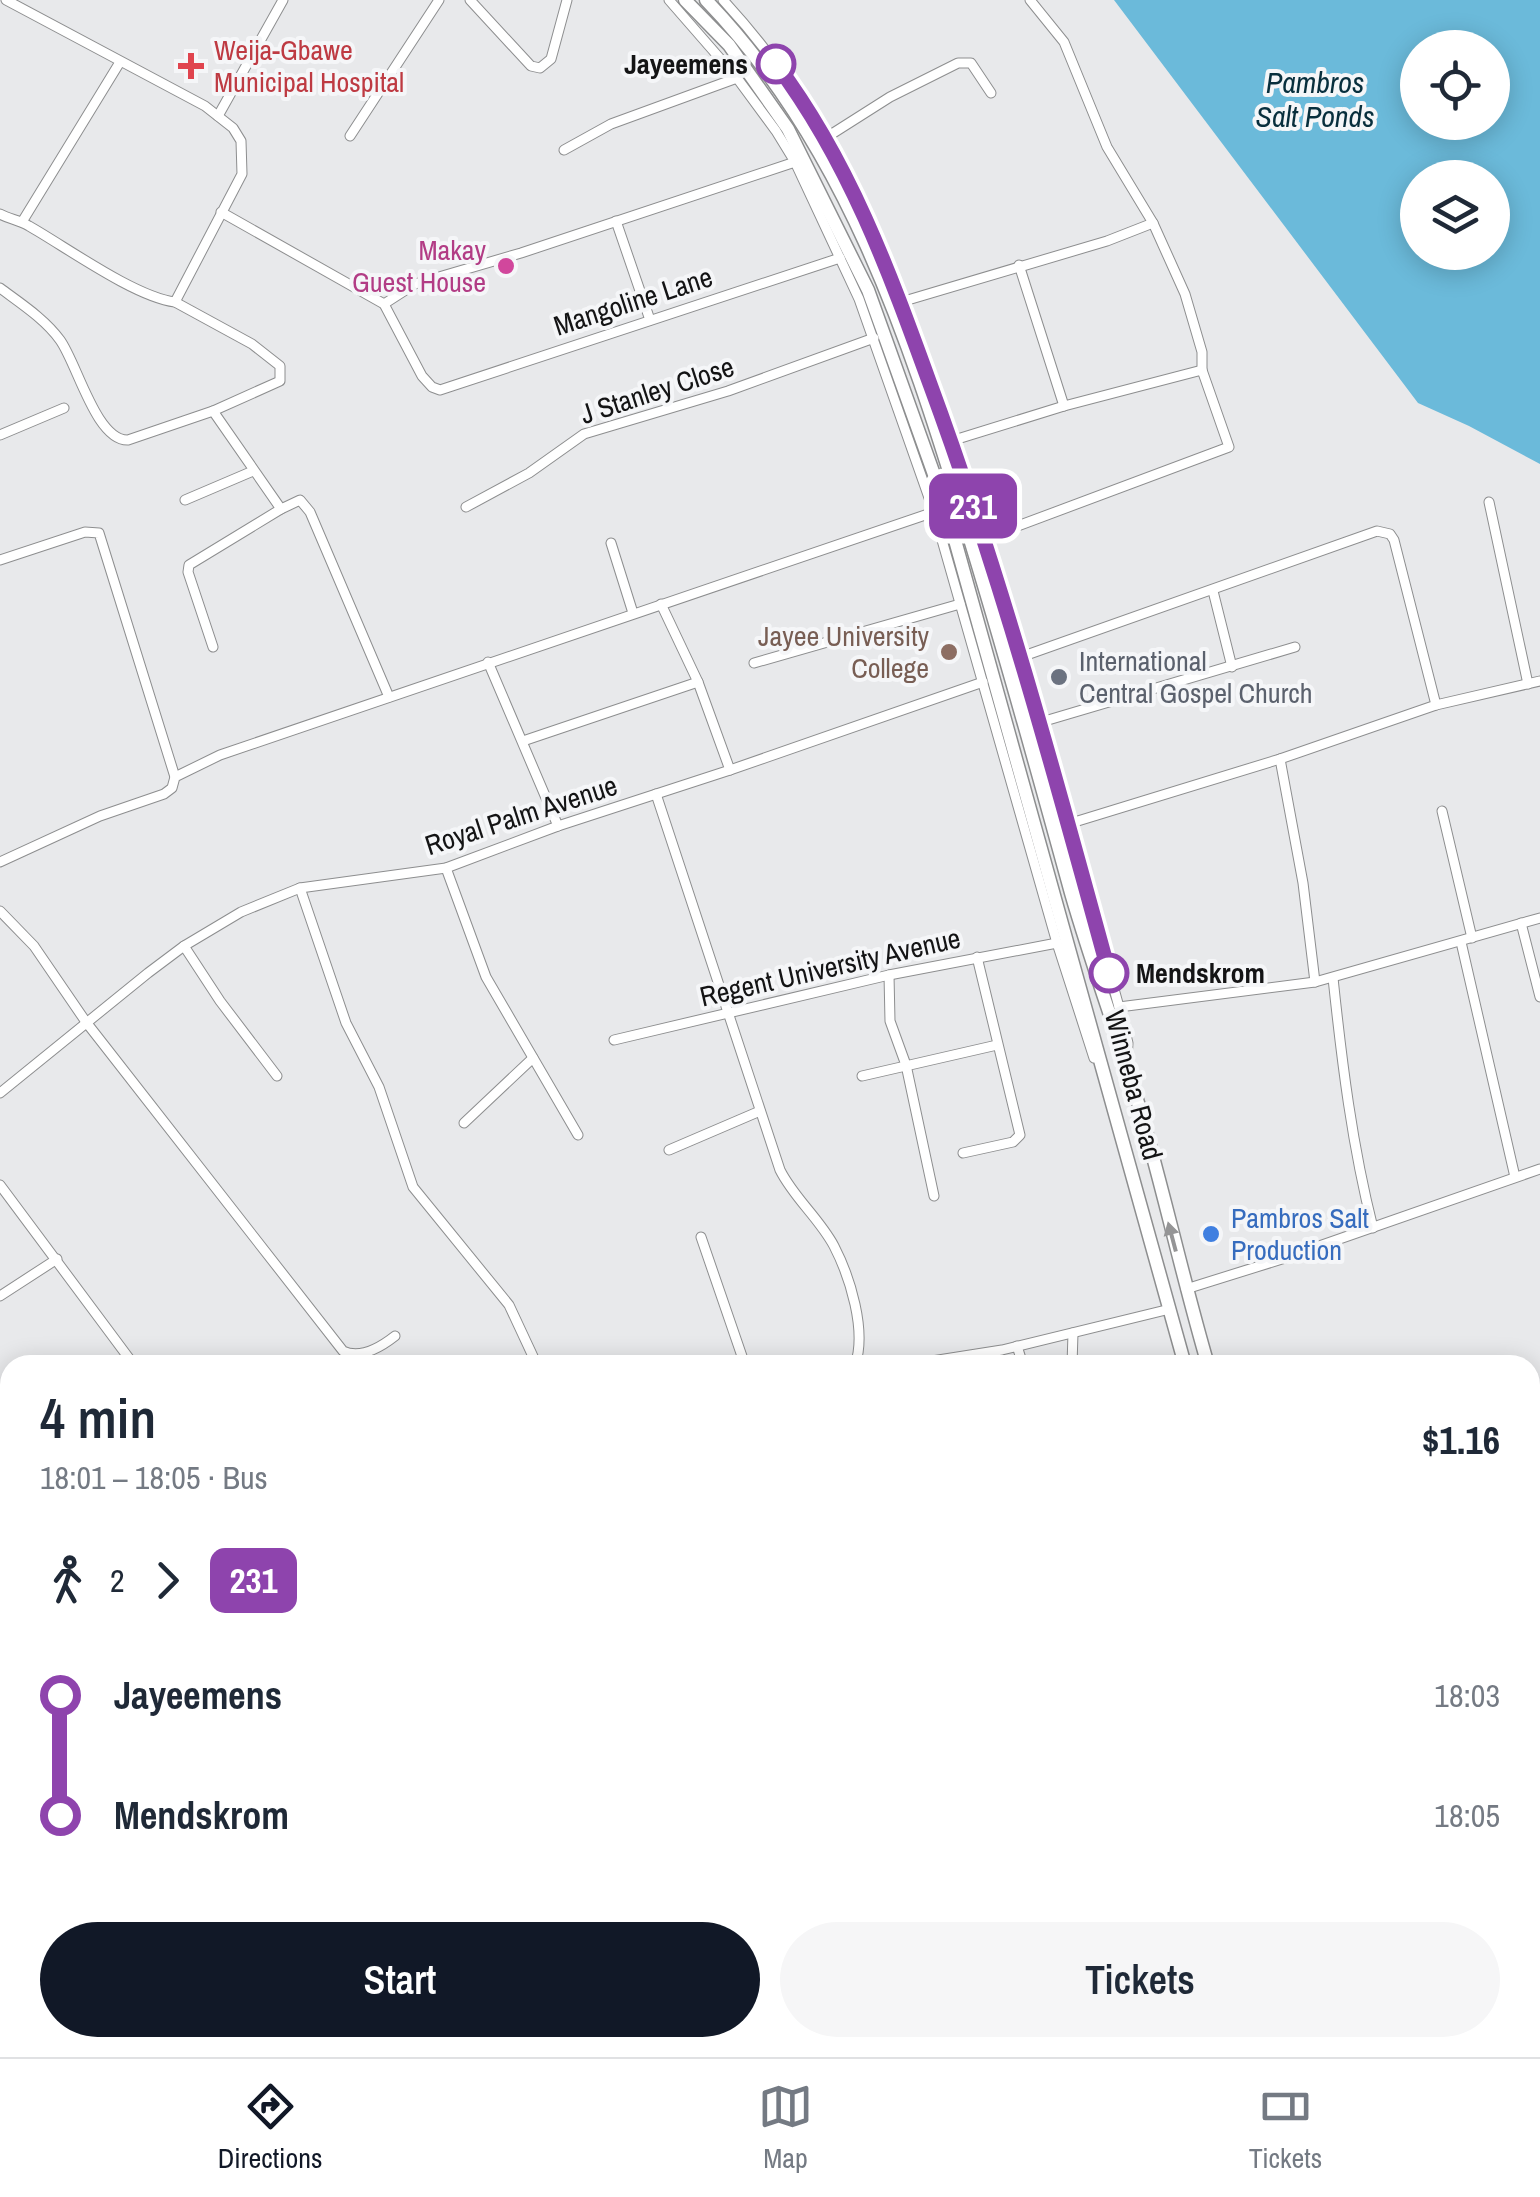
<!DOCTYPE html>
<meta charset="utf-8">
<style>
:root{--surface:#fff;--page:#f6f6f7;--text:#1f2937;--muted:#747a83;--line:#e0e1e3;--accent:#111827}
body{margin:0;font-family:"Archivo Narrow",sans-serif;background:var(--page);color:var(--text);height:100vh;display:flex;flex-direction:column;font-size:38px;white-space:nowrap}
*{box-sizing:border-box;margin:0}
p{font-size:32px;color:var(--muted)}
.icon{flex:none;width:55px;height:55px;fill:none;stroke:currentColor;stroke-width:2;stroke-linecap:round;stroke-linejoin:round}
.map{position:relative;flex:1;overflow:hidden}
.drawer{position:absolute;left:0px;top:1355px;width:1540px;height:702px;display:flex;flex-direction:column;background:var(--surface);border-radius:30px 30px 0 0;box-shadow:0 5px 25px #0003}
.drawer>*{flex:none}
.badge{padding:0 20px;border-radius:15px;font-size:35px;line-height:65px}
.controls{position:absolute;left:1400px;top:30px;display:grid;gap:20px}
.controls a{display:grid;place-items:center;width:110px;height:110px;border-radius:50%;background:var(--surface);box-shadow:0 5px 25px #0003;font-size:50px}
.map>.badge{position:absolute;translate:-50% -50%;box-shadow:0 0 0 5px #fff}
.legs{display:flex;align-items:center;gap:15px;height:110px;padding:0 40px;font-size:32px}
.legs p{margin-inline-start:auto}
.headline{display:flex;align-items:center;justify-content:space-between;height:170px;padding:0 40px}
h1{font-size:55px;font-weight:600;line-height:75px}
.primary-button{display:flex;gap:20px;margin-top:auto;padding:20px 40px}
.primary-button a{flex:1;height:115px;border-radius:60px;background:var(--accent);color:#fff;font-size:40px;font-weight:600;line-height:115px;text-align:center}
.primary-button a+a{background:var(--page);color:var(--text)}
ul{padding:0 40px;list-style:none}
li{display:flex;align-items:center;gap:35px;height:120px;font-size:38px}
li i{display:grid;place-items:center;width:15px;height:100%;margin:0 12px;background:currentColor}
li i::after{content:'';width:25px;height:25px;margin:-12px;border:8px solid;border-radius:50%;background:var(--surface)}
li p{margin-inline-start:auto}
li:first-child i{background:linear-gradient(#0000 50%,currentColor 0)}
li:last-child i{background:linear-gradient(currentColor 50%,#0000 0)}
.dock{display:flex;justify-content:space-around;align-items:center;height:140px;border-top:2px solid var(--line);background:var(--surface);font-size:28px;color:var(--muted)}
.dock a{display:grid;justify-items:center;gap:5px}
.dock .active{color:var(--accent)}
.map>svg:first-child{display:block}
.water{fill:#6bbada;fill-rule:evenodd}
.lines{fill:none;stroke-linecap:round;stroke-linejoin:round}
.minor-casing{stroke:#8d8e8f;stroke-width:11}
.highway-casing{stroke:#8d8e8f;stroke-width:15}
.minor{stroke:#fff;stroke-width:9}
.highway{stroke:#fff;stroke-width:12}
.oneway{fill:#959596}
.line-1-casing{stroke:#fff;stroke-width:22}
.line-1{stroke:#8e44ad;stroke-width:15}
.stop-1-dot{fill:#fff;stroke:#8e44ad;stroke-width:5}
.health-dot{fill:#e0444e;stroke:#f5f6f8;stroke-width:4}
.hotel-dot{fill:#d1479c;stroke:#f5f6f8;stroke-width:4}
.education-dot{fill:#8d6e63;stroke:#f5f6f8;stroke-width:4}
.worship-dot{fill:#6b7280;stroke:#f5f6f8;stroke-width:4}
.shop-dot{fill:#3f7fe0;stroke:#f5f6f8;stroke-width:4}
.labels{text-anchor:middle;stroke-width:8;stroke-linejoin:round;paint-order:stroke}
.health-label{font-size:28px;fill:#be3a42;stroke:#f5f6f8;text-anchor:start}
.stop-label{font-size:28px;font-weight:bold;fill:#141415;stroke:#f5f6f8;text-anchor:end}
.hotel-label{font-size:28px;fill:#b23c85;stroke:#f5f6f8;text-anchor:end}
.street-label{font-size:28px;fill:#141415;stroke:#f5f6f8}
.education-label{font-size:28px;fill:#785e54;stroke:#f5f6f8;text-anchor:end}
.worship-label{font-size:28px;fill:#5b616d;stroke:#f5f6f8;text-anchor:start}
.shop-label{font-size:28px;fill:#366cbe;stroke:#f5f6f8;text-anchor:start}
.water-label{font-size:30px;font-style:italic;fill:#082f3d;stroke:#f5f6f8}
</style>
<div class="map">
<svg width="1540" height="2057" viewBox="0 0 1540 2057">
<rect width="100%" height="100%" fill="#e8e9eb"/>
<!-- water -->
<path class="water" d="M 1114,0 L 1540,0 L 1540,464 L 1469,426 L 1418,403 ZM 1418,48 L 1492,48 L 1492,122 L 1418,122 ZM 1418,178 L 1492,178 L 1492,252 L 1418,252 Z"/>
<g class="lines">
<defs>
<g id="minor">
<polyline points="6,0 205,106 233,128 241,141 242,174 175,302"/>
<polyline points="470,0 531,66 540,68 551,59 567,0"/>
<polyline points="669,0 737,78 776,131 795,162 859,299 934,512 1057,943 1094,1058"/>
<path d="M 723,0 C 824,109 873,224 923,362 C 953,445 980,529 1006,614 C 1044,745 1083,876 1119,1007 L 1128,1043 L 1127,1060"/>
<polyline points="218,116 283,0"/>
<polyline points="350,136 439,0"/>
<polyline points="827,137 890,97 958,63 971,63 991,93"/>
<polyline points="564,150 611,124 737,78"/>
<polyline points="221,212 384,304 422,376 432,387 440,390 840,258"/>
<path d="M 0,214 C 9,219 19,220 29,226 C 66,247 135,297 175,302 L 252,344 L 280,366 L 280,381 L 213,411 L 128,440 C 96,441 77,363 60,340 C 45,319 20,303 0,288"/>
<polyline points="616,221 650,320"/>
<polyline points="22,222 120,62"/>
<polyline points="1019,265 1064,406"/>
<polyline points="901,302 1107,241 1153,223"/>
<polyline points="384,304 415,284 521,253 795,162"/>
<polyline points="213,411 281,509 300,500 310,512 389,697"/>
<polyline points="0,435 64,408"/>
<polyline points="951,441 1064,406 1202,370"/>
<polyline points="185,500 253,471"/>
<polyline points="1489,502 1528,684"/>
<polyline points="466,507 529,473 584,434 728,391 874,338"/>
<polyline points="983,539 1229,447 1202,370 1202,352 1185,294 1153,223 1107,147 1064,42 1030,0"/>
<polyline points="611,543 633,613"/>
<polyline points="0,560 85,532 99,533 175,777"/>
<polyline points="1213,591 1232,667"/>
<polyline points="661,604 698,682 730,770"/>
<polyline points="213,647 188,572 189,565 281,509"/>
<polyline points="1018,658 1377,531 1390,534 1394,540 1436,705 1280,759 1068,824"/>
<polyline points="488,662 558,826"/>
<polyline points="754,663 960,604"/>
<polyline points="1436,705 1540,681"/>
<polyline points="1038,723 1295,647"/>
<polyline points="523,741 698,682"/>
<polyline points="1280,759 1303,883 1315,982"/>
<path d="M 656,794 L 780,1170 C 794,1198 819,1218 834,1246 C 850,1277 867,1331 855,1365"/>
<polyline points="1442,811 1472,938"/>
<polyline points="0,862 100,816 164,794 172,788 175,777 220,755 934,512"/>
<polyline points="446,868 486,977 578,1135"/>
<polyline points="300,888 346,1023 379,1087 413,1187 509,1305 537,1365"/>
<path d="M 0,911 L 34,946 L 86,1022 L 343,1351 C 360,1359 381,1347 395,1336"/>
<polyline points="1521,923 1540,997"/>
<polyline points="1461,942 1515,1177"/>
<polyline points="184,946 220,1001 277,1076"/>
<polyline points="889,975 890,1021 906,1065 934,1196"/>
<path d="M 1333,978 C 1342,1063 1352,1145 1373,1228"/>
<polyline points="1119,1007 1315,982 1540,918"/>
<polyline points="614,1040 889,975 1057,943"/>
<polyline points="862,1076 997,1045"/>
<polyline points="0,1093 148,973 184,946 241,912 300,888 446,868 558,826 730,770 983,682"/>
<polyline points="464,1123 533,1058"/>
<polyline points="669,1150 760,1111"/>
<polyline points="963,1153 1013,1142 1020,1135 977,957"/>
<polyline points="0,1185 134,1365"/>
<polyline points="701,1237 745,1365"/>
<polyline points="1186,1289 1282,1259 1540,1169"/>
<polyline points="0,1296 57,1259"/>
<polyline points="1017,1346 1023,1365"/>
<polyline points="932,1361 1002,1350 1170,1309"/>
<polyline points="1072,1365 1073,1333"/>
<polyline points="0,1506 10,1501"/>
<polyline points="0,1638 10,1627"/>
<polyline points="1530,1725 1540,1721"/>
<polyline points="1530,1839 1540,1835"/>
<polyline points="0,1889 10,1887"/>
<polyline points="0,1958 10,1971"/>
<polyline points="1530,1977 1540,1975"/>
<polyline points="134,2048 161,2057"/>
<polyline points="230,2048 232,2057"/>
<polyline points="318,2048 318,2057"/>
<polyline points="452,2048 453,2057"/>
<polyline points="543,2048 544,2057"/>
<polyline points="911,2050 929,2057"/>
<polyline points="772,2057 781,2048"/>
<polyline points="849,2057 857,2048"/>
<polyline points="1072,2057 1076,2048"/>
<polyline points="1176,2057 1180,2048"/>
<polyline points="1234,2057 1237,2048"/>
</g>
<g id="highway">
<polyline points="685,0 729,45 788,129 868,290 886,340 946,508 1185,1365"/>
<path d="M 706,0 C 845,144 908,336 965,523 C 1003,646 1037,769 1071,893 C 1088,952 1108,1008 1127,1066 C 1158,1164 1179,1266 1208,1365"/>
<polyline points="1375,2048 1378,2057"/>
<polyline points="1396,2048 1399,2057"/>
</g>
</defs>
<!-- minor casing -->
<use href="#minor" class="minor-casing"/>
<!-- highway casing -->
<use href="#highway" class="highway-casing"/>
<!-- minor -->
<use href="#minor" class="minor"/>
<!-- highway -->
<use href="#highway" class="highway"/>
</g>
<!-- one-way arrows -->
<defs><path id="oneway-solid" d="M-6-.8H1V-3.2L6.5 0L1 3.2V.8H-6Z" transform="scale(2.5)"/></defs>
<use class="oneway" href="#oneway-solid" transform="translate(1172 1237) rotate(-105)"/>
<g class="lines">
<defs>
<path id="line-1" d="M 776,64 C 849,161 889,271 930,384 C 1001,576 1055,775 1109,973"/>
</defs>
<!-- line-1 casing -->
<use href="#line-1" class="line-1-casing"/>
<!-- line-1 -->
<use href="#line-1" class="line-1"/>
</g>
<!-- markers -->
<g class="stop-1-dot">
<circle cx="776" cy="64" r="18"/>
<circle cx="1109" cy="973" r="18"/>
</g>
<path class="health-dot" d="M186 51h10v10h10v10h-10v10h-10v-10h-10v-10h10z"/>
<circle class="hotel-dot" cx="506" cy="266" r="10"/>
<circle class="education-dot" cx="949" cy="652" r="10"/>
<circle class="worship-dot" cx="1059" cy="677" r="10"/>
<circle class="shop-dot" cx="1211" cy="1234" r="10"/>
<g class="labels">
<!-- health labels -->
<g class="health-label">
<text x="214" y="60">Weija-Gbawe<tspan x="214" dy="32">Municipal Hospital</tspan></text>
</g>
<!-- stop labels -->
<g class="stop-label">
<text x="748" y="74">Jayeemens</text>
<text x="1136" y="983" text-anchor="start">Mendskrom</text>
</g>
<!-- hotel labels -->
<g class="hotel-label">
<text x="486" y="260">Makay<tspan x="486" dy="32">Guest House</tspan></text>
</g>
<!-- street labels -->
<g class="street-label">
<text transform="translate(633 301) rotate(-18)" y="10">Mangoline Lane</text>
<text transform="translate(657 390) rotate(-18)" y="10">J Stanley Close</text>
<text transform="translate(521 815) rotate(-18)" y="10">Royal Palm Avenue</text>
<text transform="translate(830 967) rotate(-13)" y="10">Regent University Avenue</text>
<text transform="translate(1134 1085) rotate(75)" y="10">Winneba Road</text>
</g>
<!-- education labels -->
<g class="education-label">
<text x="929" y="646">Jayee University<tspan x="929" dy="32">College</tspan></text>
</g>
<!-- worship labels -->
<g class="worship-label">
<text x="1079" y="671">International<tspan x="1079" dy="32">Central Gospel Church</tspan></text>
</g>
<!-- shop labels -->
<g class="shop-label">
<text x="1231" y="1228">Pambros Salt<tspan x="1231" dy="32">Production</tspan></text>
</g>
<!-- water labels -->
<g class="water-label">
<text x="1315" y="93">Pambros<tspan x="1315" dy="34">Salt Ponds</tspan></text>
</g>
</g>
</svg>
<div class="controls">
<a><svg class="icon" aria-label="locate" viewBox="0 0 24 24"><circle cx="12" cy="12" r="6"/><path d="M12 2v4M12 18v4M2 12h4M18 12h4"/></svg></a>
<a><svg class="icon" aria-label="layers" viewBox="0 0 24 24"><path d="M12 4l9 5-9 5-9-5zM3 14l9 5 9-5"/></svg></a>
</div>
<b class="badge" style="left:973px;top:506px;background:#8e44ad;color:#fff">231</b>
<section class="drawer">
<div class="headline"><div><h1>4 min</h1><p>18:01 – 18:05 · Bus</p></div><b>$1.16</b></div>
<div class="legs"><svg class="icon" aria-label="walk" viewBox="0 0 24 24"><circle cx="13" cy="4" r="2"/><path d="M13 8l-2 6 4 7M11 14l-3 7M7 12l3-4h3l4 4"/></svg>2<svg class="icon" aria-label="forward" viewBox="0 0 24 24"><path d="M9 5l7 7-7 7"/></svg><b class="badge" style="background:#8e44ad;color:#fff">231</b></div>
<ul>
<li><i style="color:#8e44ad"></i><b>Jayeemens</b><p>18:03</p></li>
<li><i style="color:#8e44ad"></i><b>Mendskrom</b><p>18:05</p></li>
</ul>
<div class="primary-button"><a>Start</a><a>Tickets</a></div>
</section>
</div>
<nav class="dock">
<a class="active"><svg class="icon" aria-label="directions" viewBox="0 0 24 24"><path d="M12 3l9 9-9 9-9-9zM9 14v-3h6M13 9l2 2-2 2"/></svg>Directions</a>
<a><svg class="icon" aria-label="map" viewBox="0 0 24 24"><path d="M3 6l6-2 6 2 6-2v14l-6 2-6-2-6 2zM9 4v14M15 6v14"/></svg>Map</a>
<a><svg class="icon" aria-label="tickets" viewBox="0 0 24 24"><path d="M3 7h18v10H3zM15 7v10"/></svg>Tickets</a>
</nav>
